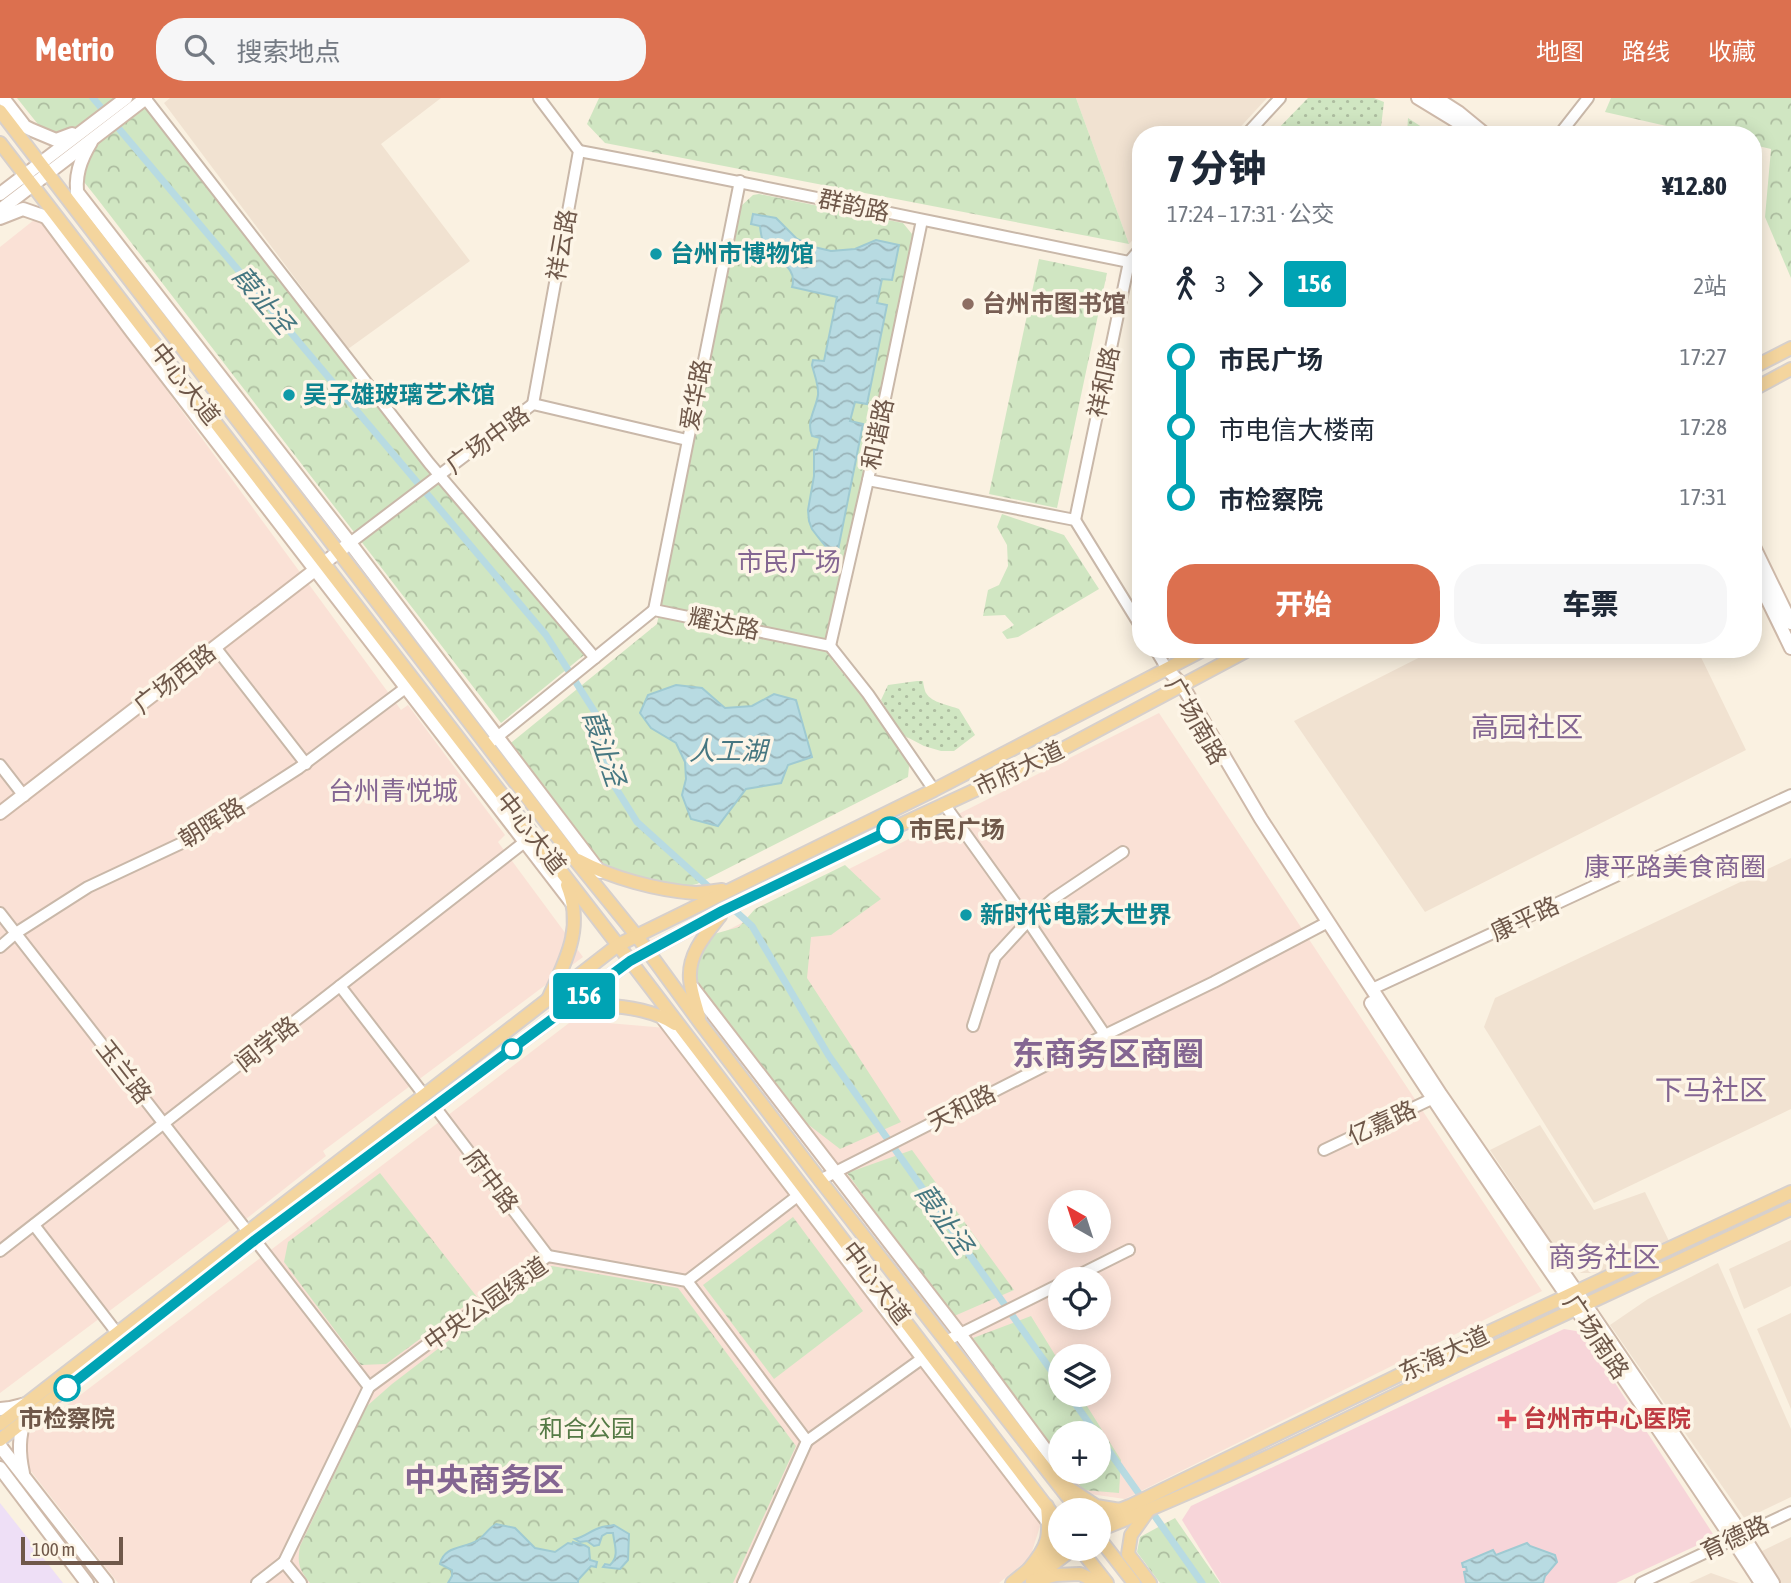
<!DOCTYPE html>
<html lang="zh">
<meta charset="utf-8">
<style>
:root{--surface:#fff;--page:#f6f6f7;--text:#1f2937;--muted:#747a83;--accent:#dc704f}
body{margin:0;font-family:"Asap Condensed","Noto Sans SC",sans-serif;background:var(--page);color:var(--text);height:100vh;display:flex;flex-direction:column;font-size:26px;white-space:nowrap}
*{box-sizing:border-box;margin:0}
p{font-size:23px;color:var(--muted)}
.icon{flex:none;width:38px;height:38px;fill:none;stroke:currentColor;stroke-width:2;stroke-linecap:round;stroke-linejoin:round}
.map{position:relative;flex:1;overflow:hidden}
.side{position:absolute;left:1132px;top:28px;width:630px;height:532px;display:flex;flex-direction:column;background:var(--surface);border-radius:28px;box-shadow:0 4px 18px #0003}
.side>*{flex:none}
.badge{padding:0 14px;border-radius:5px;font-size:24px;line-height:46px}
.needle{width:46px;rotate:321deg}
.tools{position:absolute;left:1048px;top:1092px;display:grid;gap:14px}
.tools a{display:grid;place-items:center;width:63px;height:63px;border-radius:50%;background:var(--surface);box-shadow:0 4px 18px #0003;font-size:35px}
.scale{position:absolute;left:21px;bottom:18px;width:102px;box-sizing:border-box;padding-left:7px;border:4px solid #6f584a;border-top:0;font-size:19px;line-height:24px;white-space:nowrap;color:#6f584a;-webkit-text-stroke:5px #fdf5e7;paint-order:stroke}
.map>.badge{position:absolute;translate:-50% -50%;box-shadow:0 0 0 4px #fff}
.legs{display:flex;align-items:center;gap:10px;height:77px;padding:0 35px;font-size:23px}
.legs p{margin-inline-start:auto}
.head{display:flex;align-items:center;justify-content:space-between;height:119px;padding:0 35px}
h1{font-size:38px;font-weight:800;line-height:52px}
.cta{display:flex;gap:14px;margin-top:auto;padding:14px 35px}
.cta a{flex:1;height:80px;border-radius:28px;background:var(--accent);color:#fff;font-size:28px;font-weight:800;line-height:80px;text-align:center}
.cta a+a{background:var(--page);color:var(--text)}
ul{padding:0 35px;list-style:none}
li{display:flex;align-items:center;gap:24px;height:70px;font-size:26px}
li i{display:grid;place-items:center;width:10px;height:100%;margin:0 9px;background:currentColor}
li i::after{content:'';width:18px;height:18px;margin:-9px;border:5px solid;border-radius:50%;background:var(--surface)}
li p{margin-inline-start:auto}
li:first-child i{background:linear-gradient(#0000 50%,currentColor 0)}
li:last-child i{background:linear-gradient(currentColor 50%,#0000 0)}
header{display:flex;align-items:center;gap:42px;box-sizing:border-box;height:98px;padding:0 35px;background:var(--accent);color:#fff}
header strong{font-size:33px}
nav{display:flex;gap:38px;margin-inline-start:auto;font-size:24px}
.search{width:490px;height:63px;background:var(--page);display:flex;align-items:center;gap:18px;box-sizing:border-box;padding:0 24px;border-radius:28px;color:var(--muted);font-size:26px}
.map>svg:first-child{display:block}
.residential{fill:#f1e2d1}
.commercial{fill:#fae1d6;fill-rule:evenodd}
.education{fill:#eedff6}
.medical{fill:#f7d5d9}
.grass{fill:url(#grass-dots)}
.forest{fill:url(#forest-crowns)}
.water{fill:url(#water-waves);stroke:#9fcad2;stroke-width:2}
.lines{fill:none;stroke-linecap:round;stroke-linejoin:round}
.canal{stroke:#b8dbe2;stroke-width:7}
.tertiary-casing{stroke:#c9b8a9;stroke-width:14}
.secondary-casing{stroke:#cfbaaa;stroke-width:16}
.primary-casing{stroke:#d7d0cc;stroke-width:16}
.tertiary{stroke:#fff;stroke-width:10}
.secondary{stroke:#fff;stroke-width:12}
.primary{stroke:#f4d59e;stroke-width:12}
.line-1-casing{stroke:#fff;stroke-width:16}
.line-1{stroke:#00a3b4;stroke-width:10}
.culture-dot{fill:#0f9aa8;stroke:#fdf5e7;stroke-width:2.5}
.education-dot{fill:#8d6e63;stroke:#fdf5e7;stroke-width:2.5}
.stop-1-dot{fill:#fff;stroke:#00a3b4;stroke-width:3.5}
.health-dot{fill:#e0444e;stroke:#fdf5e7;stroke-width:2.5}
.labels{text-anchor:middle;stroke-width:7;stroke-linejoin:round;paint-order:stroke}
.street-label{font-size:24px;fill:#6f584a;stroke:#fdf5e7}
.culture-label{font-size:24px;font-weight:bold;fill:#0d838f;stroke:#fdf5e7;text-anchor:start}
.education-label{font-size:24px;font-weight:bold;fill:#785e54;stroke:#fdf5e7;text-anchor:start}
.stop-label{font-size:24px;font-weight:bold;fill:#6f584a;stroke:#fdf5e7;text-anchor:start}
.health-label{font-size:24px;font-weight:bold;fill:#be3a42;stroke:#fdf5e7;text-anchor:start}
.park-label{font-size:24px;fill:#557a46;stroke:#fdf5e7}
.water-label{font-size:26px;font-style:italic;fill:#467781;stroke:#fdf5e7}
.neighbourhood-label{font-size:26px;fill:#846692;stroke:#fdf5e7}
.quarter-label{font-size:28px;fill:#846692;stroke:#fdf5e7}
.district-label{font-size:32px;font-weight:bold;fill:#846692;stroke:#fdf5e7}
</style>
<header>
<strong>Metrio</strong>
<div class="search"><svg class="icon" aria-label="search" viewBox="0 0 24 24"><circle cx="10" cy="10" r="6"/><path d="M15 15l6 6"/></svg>搜索地点</div>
<nav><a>地图</a><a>路线</a><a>收藏</a></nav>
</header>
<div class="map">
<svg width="1791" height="1485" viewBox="0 0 1791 1485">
<defs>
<pattern id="grass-dots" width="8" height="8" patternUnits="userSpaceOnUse" patternTransform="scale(1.75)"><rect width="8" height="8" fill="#d0e6c2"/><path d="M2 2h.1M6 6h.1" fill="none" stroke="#adbda0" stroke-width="1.8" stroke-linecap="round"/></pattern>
<pattern id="forest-crowns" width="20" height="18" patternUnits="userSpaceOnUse" patternTransform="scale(1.75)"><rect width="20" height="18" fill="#d0e6c2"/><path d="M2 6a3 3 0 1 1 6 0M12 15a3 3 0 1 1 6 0" fill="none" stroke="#adbda0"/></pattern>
<pattern id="water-waves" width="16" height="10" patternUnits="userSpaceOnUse" patternTransform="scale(1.75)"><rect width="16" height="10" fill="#b8dbe2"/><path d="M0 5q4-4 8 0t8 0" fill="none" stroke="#9ab4b9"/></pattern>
</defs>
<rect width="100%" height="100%" fill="#faf1e1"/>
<!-- residential -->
<g class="residential">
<polygon points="170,0 441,0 381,46 470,163 348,251 164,5"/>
<polygon points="1076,0 1267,0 1233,37 1141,37 1141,133 1129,146"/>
<polygon points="1436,551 1697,551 1746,652 1425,814 1294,623"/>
<polygon points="1791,760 1791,1011 1594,1105 1484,929 1495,900"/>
<polygon points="1540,1027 1594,1112 1645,1094 1669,1143 1598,1175 1579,1175 1557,1152 1490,1052"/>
<polygon points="1791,1142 1791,1188 1744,1211 1729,1171"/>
<polygon points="1718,1165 1791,1331 1791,1399 1745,1421 1610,1227 1648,1201"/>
<polygon points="1791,1215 1791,1311 1757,1231"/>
<polygon points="1791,1439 1791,1485 1781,1485 1762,1453"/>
<polygon points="1711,1475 1739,1485 1740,1485 1689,1485"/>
</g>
<!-- commercial -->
<g class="commercial">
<polygon points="39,118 401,612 408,607 505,737 498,744 583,859 323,1053 326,1058 246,1121 240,1115 0,1295 0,149"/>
<path d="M 1159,615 L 1542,1193 L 1125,1401 L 1083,1395 L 1067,1374 L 1099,1374 L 1099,1335 L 1060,1335 L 1060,1365 L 689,872 L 724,834 ZM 1060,1104 L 1099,1104 L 1099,1143 L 1060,1143 ZM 1060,1181 L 1099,1181 L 1099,1220 L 1060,1220 ZM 1060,1258 L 1099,1258 L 1099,1297 L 1060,1297 Z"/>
<polygon points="573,922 666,930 1041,1425 1030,1460 999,1485 118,1485 12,1349"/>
</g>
<!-- education -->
<polygon class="education" points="0,1405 63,1485 0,1485"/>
<!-- medical -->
<polygon class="medical" points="1564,1231 1582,1234 1715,1439 1616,1485 1221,1485 1182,1422 1191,1408"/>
<!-- grass -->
<g class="grass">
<polygon points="1308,0 1374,0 1384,4 1380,37 1272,37"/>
<polygon points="1408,20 1434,37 1407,37"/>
<polygon points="1141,178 1141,270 1133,269"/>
<path d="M 917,583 L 923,583 C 923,585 925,594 926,595 C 932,605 949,607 959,611 L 975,637 L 954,653 L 941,653 L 924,648 L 903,637 L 881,602 L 888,587 Z"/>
</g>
<!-- forest -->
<g class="forest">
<polygon points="17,0 145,0 429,365 589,553 501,625 96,99"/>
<polygon points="599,0 1076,0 1129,146 605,45 587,26"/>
<polygon points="1611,0 1791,0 1791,180 1765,119 1771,51 1754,47 1754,37 1706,37 1605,14"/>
<polygon points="759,96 903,125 912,136 912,143 831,528 832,562 908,656 909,669 908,679 697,786 683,789 616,774 596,764 507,648 657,526 740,109 753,97"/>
<polygon points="1039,161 1107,175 1057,410 989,396"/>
<polygon points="1002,416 1064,437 1099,491 1018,539 1007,541 1002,534 1014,527 1005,517 983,518 988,492 999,487 1008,468 1007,447 997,429"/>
<polygon points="845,767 881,801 831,837 811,839 807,880 901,1024 840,1051 801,1021 700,890 696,878 702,852 714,836 739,829 755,811"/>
<polygon points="912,1052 1014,1192 952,1219 847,1075"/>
<polygon points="380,1075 477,1199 386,1266 361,1267 284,1164 288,1144"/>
<polygon points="793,1119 863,1213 774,1281 703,1187"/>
<path d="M 552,1168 L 678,1190 L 796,1348 L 733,1485 L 310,1485 C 299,1471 297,1466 300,1448 L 367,1308 L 392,1286 L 545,1169 Z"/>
<polygon points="1031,1218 1060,1265 1060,1297 1080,1297 1121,1362 1119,1395 1083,1392 1070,1374 1099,1374 1099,1335 1060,1335 1060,1361 973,1240"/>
<polygon points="1175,1420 1220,1485 1160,1485 1137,1454 1140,1439"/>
</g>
<!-- water -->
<g class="water">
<path d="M 753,116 L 776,120 L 797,141 L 814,149 L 831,153 L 855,151 L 876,142 L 899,147 L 892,182 L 882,181 L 877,205 L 887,207 L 867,306 L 855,304 L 850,323 L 863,326 L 837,457 L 831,455 L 818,439 L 812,431 L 809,423 L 808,412 L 814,378 L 814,352 L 817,352 L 820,340 L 812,338 C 806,323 816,311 818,297 C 819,287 814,276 812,267 L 813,262 L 824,263 L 837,199 L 792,189 C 798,169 777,163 766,149 C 761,143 761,135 760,128 L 751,126 Z"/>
<polygon points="676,587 702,590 725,610 752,608 774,596 796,602 812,659 788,667 781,685 746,691 718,728 691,721 682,697 686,681 685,664 676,645 651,630 640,615 648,597"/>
<path d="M 496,1426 L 515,1430 L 535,1450 L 555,1454 L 568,1445 L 572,1446 L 573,1444 C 579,1446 585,1446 589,1450 L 590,1462 L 597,1464 L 596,1469 L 591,1468 L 578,1482 L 578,1485 L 448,1485 L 452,1478 L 452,1472 L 440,1466 C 444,1447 465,1451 478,1442 C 484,1438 489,1430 496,1426 Z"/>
<path d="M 614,1427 L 629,1436 L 628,1462 L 620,1471 L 603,1469 L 605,1466 L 610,1467 C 620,1458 614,1446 613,1435 L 607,1435 L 602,1438 L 599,1447 L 594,1448 L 587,1443 L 580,1444 L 575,1441 C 585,1439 591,1432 602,1429 C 606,1428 610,1428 614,1427 Z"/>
<polygon points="1527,1445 1530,1448 1555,1457 1557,1464 1545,1478 1543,1485 1466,1485 1464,1474 1467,1473 1466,1469 1463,1469 1462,1465 1493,1452 1496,1457"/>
</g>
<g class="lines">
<!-- canal -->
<g class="canal">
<polyline points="93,0 546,537 596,616 612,684 637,724 752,828 829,958 1060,1285"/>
<polyline points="1069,1297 1096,1335"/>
<polyline points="1099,1339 1202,1485"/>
</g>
<defs>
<g id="tertiary">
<polyline points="145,0 429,365 595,560"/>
<polyline points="1246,37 1280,0"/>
<polyline points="1559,37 1588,0"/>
<path d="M 579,53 C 762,87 945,127 1129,164"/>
<polyline points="533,306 579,53 539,0"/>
<polyline points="868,382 1075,422 1141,529"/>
<polyline points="1075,422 1129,164 1141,150"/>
<polyline points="350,445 533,306 687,342"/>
<polyline points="654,512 740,83"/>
<polyline points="830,548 868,382 922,122"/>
<polyline points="215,549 306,666"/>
<polyline points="1155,551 1167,571"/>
<polyline points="491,644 654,512 830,548 868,596 934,692"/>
<polyline points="0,667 24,698"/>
<polyline points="944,706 1028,823 1105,937"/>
<polyline points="0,815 248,1134"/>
<polyline points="0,849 16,835 88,789 184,744 299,670 412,585"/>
<polyline points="340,888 424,997"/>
<polyline points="1372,891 1791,697"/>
<polyline points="973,928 995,859 1028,823 1053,801 1123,754"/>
<polyline points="435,1009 548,1158"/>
<polyline points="1324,1052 1438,998"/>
<polyline points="820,1082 1105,937 1214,884 1328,824"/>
<polyline points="34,1127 117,1235"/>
<polyline points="255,1142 369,1289"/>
<polyline points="0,1153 531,739"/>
<polyline points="1071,1181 1129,1152"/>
<polyline points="687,1183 804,1093"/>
<polyline points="946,1243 1060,1186"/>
<polyline points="807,1343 927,1257"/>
<polyline points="257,1485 284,1464"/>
<polyline points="301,1485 284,1464 369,1289 548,1158 687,1183 807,1343 743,1485"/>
<polyline points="1641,1485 1791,1414"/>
</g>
<g id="secondary">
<polyline points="3,0 23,26"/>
<polyline points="1418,0 1459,25 1474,37"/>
<polyline points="1436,0 1458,14 1486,37"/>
<polyline points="2,17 32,32 56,42 72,36"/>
<polyline points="77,94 350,445 600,774"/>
<polyline points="0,96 126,0"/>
<path d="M 78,100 C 74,79 80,62 91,44"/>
<polyline points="0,112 146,0"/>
<polyline points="46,119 132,234 572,805"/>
<polyline points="0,120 23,111 46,119 51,123"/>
<polyline points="1754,449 1791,525"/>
<polyline points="1754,474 1791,550"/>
<polyline points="1167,571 1182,587 1261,721 1441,997 1585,1206 1742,1436 1773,1485"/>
<polyline points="0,715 346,448"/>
<polyline points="693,890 960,1236 1060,1371"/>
<path d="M 1371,905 C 1496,1102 1634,1289 1761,1485"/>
<polyline points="661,918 1048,1424"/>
<polyline points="0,1311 10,1310 26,1306"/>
<polyline points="0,1348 107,1485"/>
<polyline points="0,1370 87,1485"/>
<path d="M 23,1375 C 19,1357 18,1339 25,1322"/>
</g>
<g id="primary">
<polyline points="0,13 572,758 636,837 701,926 820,1082 1078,1412"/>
<polyline points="0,45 618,847 1060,1426"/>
<polyline points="1754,269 1791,250"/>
<polyline points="1754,291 1791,271"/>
<path d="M 578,762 C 612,780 656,792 695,795 C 704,795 713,793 722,792"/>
<path d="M 549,899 C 567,860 584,829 567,787"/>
<path d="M 561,917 C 575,913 590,908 605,908 C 628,908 657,914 675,926"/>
<path d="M 699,919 C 696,907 691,894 690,881 C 688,856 705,837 720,818"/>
<polyline points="0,1326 618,847 934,692 1205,551"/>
<polyline points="0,1342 255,1142 630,863 722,813 855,748 1055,655 1250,551"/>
<polyline points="1061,1385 1096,1408 1120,1412"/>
<polyline points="1148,1413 1131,1437 1128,1456 1150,1485"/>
<polyline points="1099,1420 1132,1407 1459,1248 1791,1094"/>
<path d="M 1099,1432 C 1226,1382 1347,1321 1469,1261 C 1576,1210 1684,1161 1791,1111"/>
<polyline points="1099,1440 1134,1485"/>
<polyline points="1080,1451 1107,1485"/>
<path d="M 1029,1471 C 1049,1447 1050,1439 1047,1408"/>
<polyline points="1035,1480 1073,1451"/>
<polyline points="1032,1483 1056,1477 1080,1476 1099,1485"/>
<polyline points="1012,1485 1060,1446"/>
</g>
</defs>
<!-- tertiary casing -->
<use href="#tertiary" class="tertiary-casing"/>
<!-- secondary casing -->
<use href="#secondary" class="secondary-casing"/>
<!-- primary casing -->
<use href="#primary" class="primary-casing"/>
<!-- tertiary -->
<use href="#tertiary" class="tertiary"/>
<!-- secondary -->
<use href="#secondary" class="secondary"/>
<!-- primary -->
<use href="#primary" class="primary"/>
</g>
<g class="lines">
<defs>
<polyline id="line-1" points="67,1290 255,1142 630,863 722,813 890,732"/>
</defs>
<!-- line-1 casing -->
<use href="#line-1" class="line-1-casing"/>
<!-- line-1 -->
<use href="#line-1" class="line-1"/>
</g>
<!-- markers -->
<g class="culture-dot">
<circle cx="656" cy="156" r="7"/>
<circle cx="289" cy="297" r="7"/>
<circle cx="966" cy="817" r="7"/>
</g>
<circle class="education-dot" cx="968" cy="206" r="7"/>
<g class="stop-1-dot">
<circle cx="890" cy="732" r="12"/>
<circle cx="512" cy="951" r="9"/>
<circle cx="67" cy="1290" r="12"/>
</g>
<path class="health-dot" d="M1503.5 1310.5h7v7h7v7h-7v7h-7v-7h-7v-7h7z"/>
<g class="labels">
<!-- street labels -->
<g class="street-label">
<text transform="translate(854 108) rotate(12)" y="8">群韵路</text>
<text transform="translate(562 147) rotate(-80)" y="8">祥云路</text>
<text transform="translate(1104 284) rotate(-78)" y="8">祥和路</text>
<text transform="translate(185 286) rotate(52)" y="8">中心大道</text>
<text transform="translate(696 297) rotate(-79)" y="8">爱华路</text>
<text transform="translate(878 336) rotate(-78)" y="8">和谐路</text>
<text transform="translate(488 342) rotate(-36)" y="8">广场中路</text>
<text transform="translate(724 526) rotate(12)" y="8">耀达路</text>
<text transform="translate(175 581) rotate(-38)" y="8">广场西路</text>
<text transform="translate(1196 623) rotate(60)" y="8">广场南路</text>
<text transform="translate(1019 671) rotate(-25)" y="8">市府大道</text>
<text transform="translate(212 725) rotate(-32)" y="8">朝晖路</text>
<text transform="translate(531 735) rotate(52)" y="8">中心大道</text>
<text transform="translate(1525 821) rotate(-25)" y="8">康平路</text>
<text transform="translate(267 946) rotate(-38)" y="8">闻学路</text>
<text transform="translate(124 974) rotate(52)" y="8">玉兰路</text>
<text transform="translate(962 1010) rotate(-27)" y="8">天和路</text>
<text transform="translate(1382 1025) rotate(-25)" y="8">亿嘉路</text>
<text transform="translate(491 1083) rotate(53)" y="8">府中路</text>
<text transform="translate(876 1185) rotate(53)" y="8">中心大道</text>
<text transform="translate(486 1206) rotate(-35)" y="8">中央公园绿道</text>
<text transform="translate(1596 1239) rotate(56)" y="8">广场南路</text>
<text transform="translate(1444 1256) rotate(-25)" y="8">东海大道</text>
<text transform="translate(1735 1440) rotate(-25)" y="8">育德路</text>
</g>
<!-- culture labels -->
<g class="culture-label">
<text x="670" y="164">台州市博物馆</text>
<text x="303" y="305">吴子雄玻璃艺术馆</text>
<text x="980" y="825">新时代电影大世界</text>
</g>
<!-- education labels -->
<g class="education-label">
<text x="982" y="214">台州市图书馆</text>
</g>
<!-- stop labels -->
<g class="stop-label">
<text x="909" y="740">市民广场</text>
<text x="67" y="1329" text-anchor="middle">市检察院</text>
</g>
<!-- health labels -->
<g class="health-label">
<text x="1523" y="1329">台州市中心医院</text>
</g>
<!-- park labels -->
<g class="park-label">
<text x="587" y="1339">和合公园</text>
</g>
<!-- water labels -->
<g class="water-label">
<text transform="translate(263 202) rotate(50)" y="9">葭沚泾</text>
<text transform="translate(604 650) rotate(71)" y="9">葭沚泾</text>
<text x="728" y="662">人工湖</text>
<text transform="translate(944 1121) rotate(55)" y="9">葭沚泾</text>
</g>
<!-- neighbourhood labels -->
<g class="neighbourhood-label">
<text x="789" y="473">市民广场</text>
<text x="393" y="702">台州青悦城</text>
<text x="1675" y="778">康平路美食商圈</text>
</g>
<!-- quarter labels -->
<g class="quarter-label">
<text x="1527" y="639">高园社区</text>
<text x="1711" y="1002">下马社区</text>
<text x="1604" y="1169">商务社区</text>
</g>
<!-- district labels -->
<g class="district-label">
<text x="1108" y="967">东商务区商圈</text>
<text x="484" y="1393">中央商务区</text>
</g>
</g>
</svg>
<div class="tools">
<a><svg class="needle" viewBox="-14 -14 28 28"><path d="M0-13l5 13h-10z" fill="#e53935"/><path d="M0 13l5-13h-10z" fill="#747a83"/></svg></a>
<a><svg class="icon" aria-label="locate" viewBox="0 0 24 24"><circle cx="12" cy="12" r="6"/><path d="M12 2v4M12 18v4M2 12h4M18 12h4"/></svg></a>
<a><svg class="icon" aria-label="layers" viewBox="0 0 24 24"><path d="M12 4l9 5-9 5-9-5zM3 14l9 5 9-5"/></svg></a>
<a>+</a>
<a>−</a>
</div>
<div class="scale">100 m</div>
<b class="badge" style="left:584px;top:898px;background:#00a3b4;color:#fff">156</b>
<section class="side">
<div class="head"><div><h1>7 分钟</h1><p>17:24 – 17:31 · 公交</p></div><b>¥12.80</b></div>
<div class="legs"><svg class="icon" aria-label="walk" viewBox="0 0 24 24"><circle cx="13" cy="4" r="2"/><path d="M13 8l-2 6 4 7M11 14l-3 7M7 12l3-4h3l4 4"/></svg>3<svg class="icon" aria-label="forward" viewBox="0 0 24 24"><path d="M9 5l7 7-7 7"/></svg><b class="badge" style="background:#00a3b4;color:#fff">156</b><p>2站</p></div>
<ul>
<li><i style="color:#00a3b4"></i><b>市民广场</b><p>17:27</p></li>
<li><i style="color:#00a3b4"></i><span>市电信大楼南</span><p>17:28</p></li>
<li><i style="color:#00a3b4"></i><b>市检察院</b><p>17:31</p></li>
</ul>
<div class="cta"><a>开始</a><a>车票</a></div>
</section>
</div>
